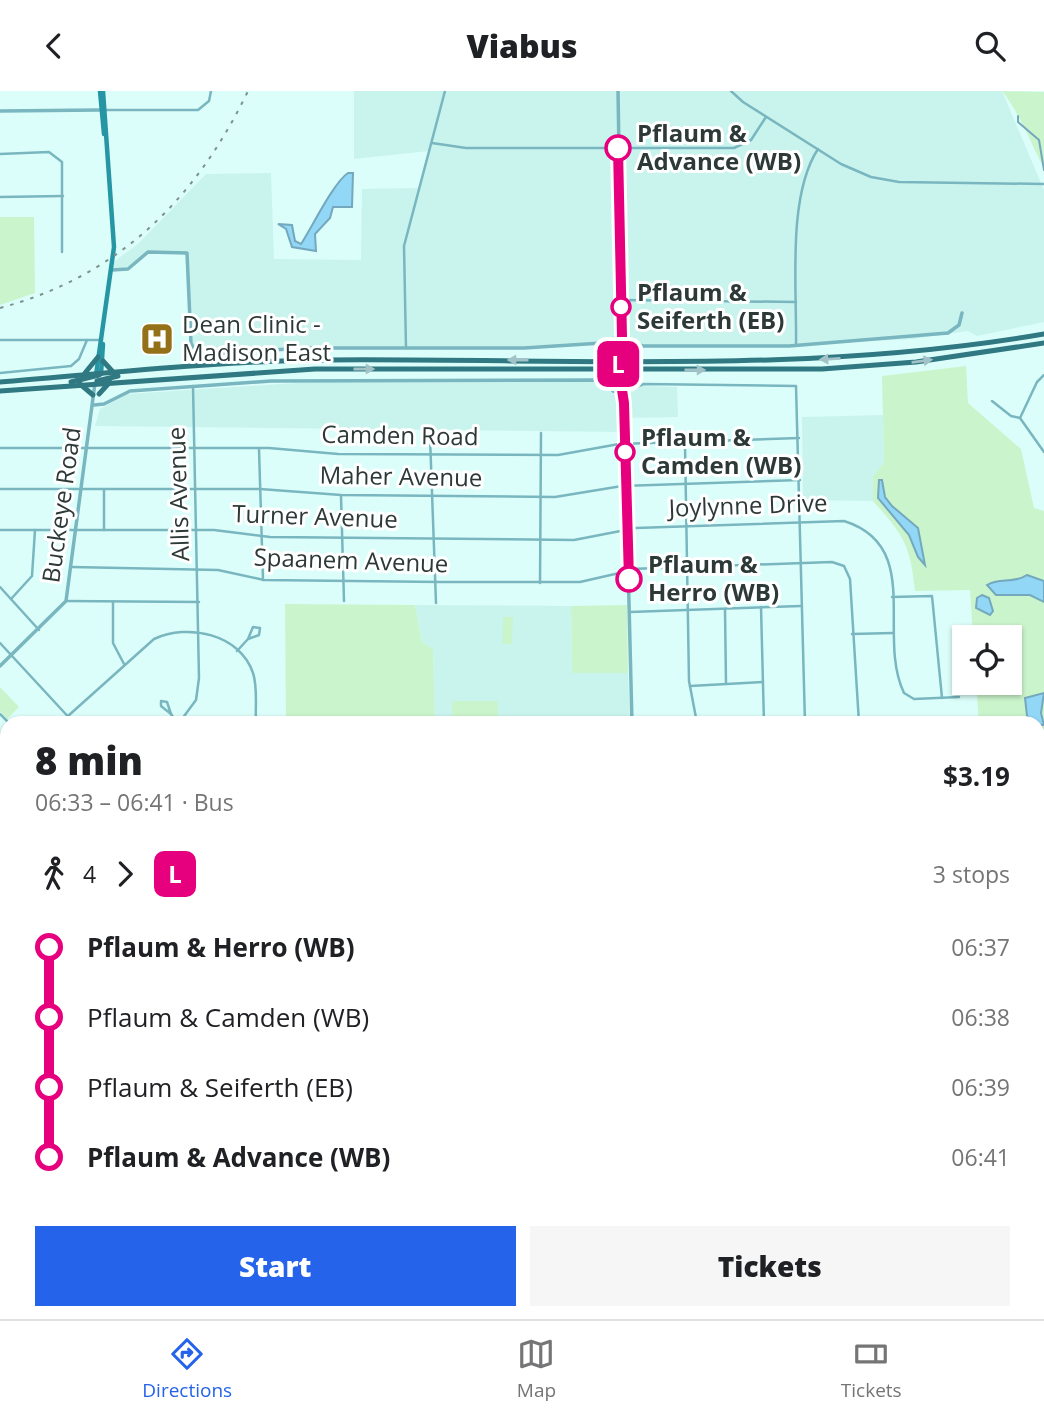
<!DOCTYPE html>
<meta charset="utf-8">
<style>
:root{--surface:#fff;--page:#f6f6f6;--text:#202124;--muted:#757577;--line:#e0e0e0;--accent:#2563eb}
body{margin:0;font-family:"Open Sans",sans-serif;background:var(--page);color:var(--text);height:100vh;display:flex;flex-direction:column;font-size:26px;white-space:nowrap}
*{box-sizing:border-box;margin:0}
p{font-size:23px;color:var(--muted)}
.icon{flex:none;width:38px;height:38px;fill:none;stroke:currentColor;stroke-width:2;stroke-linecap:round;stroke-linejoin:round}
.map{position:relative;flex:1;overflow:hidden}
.drawer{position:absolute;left:0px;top:625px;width:1045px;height:604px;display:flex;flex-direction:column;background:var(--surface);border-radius:21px 21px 0 0;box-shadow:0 2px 5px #0004}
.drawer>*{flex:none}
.badge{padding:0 14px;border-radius:10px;font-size:24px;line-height:46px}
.fabs{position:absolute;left:952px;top:534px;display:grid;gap:14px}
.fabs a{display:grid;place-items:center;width:70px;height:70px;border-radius:0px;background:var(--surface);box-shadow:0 2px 5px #0004;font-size:35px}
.map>.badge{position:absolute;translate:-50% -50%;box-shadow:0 0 0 4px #fff}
.legs{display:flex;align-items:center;gap:10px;height:77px;padding:0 35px;font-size:23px}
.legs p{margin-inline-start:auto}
.headline{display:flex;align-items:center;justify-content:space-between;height:119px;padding:0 35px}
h1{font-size:38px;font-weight:800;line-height:52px}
.cta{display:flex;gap:14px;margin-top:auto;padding:14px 35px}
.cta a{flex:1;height:80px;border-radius:0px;background:var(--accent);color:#fff;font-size:28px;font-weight:800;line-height:80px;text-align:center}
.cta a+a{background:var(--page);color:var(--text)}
ul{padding:0 35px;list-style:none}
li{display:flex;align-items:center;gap:24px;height:70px;font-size:26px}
li i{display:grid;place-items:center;width:10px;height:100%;margin:0 9px;background:currentColor}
li i::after{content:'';width:18px;height:18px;margin:-9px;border:5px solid;border-radius:50%;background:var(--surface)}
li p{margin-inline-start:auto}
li:first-child i{background:linear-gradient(#0000 50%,currentColor 0)}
li:last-child i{background:linear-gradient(currentColor 50%,#0000 0)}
header{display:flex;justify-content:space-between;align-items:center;height:91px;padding:0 35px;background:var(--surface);font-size:32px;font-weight:800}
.dock{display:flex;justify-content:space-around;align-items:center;height:98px;border-top:2px solid var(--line);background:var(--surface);font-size:19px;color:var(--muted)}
.dock a{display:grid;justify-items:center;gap:4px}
.dock .current{color:var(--accent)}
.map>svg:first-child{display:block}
.built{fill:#c9f4ee}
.green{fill:#caf4cc}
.water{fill:#92d7f6;stroke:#73a8bd;stroke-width:2}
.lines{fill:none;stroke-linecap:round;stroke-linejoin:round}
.stream{stroke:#73a8bd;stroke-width:2}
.minor{stroke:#79b6bf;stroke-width:2.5}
.tertiary{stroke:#79b6bf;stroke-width:3.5}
.secondary{stroke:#2796a4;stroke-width:4.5}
.primary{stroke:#307882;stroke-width:5}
.rail{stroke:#7b928f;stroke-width:2;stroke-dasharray:3.5 7;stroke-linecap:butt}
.oneway{fill:#a2c2c7}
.line-1-casing{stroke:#fff;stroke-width:16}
.line-1{stroke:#e6007e;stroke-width:10}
.stop-1-dot{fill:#fff;stroke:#e6007e;stroke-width:3.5}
.labels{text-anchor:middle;stroke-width:6;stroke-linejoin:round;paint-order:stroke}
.stop-label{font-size:24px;font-weight:bold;fill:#2c3937;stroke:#fff;text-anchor:start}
.poi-label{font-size:24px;fill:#2c3937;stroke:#fff;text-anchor:start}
.street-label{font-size:24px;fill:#2c3937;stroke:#fff}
</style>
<header><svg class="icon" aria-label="back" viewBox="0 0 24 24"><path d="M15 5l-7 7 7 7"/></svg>Viabus<svg class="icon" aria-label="search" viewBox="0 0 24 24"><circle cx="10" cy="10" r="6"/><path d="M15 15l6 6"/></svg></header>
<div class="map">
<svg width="1044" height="1228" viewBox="0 0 1044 1228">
<rect width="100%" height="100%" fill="#dcfefa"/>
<!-- built -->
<g class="built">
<polygon points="354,0 1002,0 1044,99 1044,231 977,245 968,240 913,248 796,254 643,255 625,245 602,252 524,257 307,257 204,263 193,258 187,162 148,161 128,178 112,179 112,172 138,153 206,83 271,82 274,168 361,169 362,98 419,97 429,60 354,68"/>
<polygon points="327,290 603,291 619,306 622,341 95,335 100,318 127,303"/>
<polygon points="643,295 677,296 678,326 628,327 629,303"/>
<polygon points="883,324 884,372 873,385 873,410 803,409 802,326"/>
<polygon points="415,514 571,515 572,582 628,582 630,632 435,632 433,558 422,551"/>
<rect x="0" y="852" width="7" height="43"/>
</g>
<!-- green -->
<g class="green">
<path d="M 1002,0 L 1044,1 L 1044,78 C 1030,50 1020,23 1002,0 Z"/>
<polygon points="0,126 34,126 35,202 0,214"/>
<path d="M 966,275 L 968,312 L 1021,358 L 1034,417 L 1044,420 L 1044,727 L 1038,732 L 1038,632 L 979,632 L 976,592 L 1010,592 L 1010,546 L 973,546 L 970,499 L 915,500 C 910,453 904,445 873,410 L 873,385 L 884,372 L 882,285 Z"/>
<polygon points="285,513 415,514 422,551 433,558 435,632 286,632"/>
<polygon points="627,514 628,582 572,582 571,515"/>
<polygon points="503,526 513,526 512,553 502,553"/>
<polygon points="0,596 19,616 7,628 0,620"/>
<rect x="452" y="610" width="46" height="22"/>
</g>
<!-- water -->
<g class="water">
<path d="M 348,82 L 353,82 L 352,116 L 333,116 L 330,127 L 315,143 L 316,160 L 292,156 L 286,138 L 278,133 L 292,134 L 295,150 L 301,153 C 312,136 334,91 348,82 Z"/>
<polygon points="879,389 882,389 885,406 892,415 918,437 925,474 918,466 909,444 878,407"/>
<path d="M 1027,484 L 1044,490 L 1044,511 L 1030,504 L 996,504 L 987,494 C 999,486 1014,493 1027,484 Z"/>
<polygon points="982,504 989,507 993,520 990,524 976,517 977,507"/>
<polygon points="1044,602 1041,622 1044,634 1038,634 1027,625 1025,607"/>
<polygon points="0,957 7,959 7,1222 160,1222 163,1228 0,1228"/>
</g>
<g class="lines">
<!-- stream -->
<polyline class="stream" points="1018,25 1018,31 1039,49 1044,79"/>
<!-- minor -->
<g class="minor">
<polyline points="731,0 743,11 841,73 871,86 899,91 1044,93"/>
<polyline points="104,19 198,19 209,10 211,0"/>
<polyline points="432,52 466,57 734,57 751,49 766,26"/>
<polyline points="0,63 49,61 62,71 62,161"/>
<polyline points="0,106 63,105"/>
<polyline points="621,209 796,211"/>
<polyline points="0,249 102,249"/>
<path d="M 796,254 C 797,197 787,105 818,58"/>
<polyline points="406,257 404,155 445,0"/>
<polyline points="0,282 71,275 79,268 87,249"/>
<polyline points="1044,284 1037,291 1020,327 1044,361"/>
<polyline points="624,301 644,293 796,295 805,632"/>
<polyline points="992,310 1011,325 1020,327"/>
<polyline points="430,346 436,512"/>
<polyline points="685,353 689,590 697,632"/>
<polyline points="0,357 269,357 338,363 558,364 619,353 799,347"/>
<polyline points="259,358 263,489"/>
<polyline points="0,398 260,398 341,404 555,406 622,395 800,389"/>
<polyline points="341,405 344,510"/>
<path d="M 0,439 L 214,439 L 270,446 L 574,449 L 636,437 L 844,430 C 924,455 876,544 904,602 L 914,608 L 959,606"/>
<polyline points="104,439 104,398"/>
<polyline points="72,476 218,479 264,489 440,491 580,491 628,480"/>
<polyline points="630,478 832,471 844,475 850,488 859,632"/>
<polyline points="540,492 541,342"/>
<polyline points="0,496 39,539"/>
<polyline points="892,506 932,505 942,607"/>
<polyline points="11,508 32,485 35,439"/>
<polyline points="66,510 199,511"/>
<polyline points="113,511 113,552 124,573"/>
<polyline points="761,516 764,632"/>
<polyline points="725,518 726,593"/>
<polyline points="630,521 801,515"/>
<polyline points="852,543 893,542"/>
<polyline points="0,552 74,632"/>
<polyline points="237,560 248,548 253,536 260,537 259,544 248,548"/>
<polyline points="690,595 763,591"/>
<polygon points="161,610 167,611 171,623 161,615"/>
<polyline points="0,623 9,632"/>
<polyline points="171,623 177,632"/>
<path d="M 68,625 L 154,548 C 188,532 240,543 253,582 C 258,597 255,616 256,632"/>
<polyline points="179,632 196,609 199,587 193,295"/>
<polyline points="794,632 859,628"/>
<polyline points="0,676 7,676"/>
<polyline points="0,764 7,764"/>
<polyline points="1038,882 1044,882"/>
<polyline points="0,915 7,917"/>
<polyline points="1043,923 1044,938"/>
<polyline points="1038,980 1044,979"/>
<polyline points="1038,1066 1044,1046"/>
<polyline points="1038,1144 1044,1144"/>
<polyline points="1038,1185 1044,1185"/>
<polyline points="211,1222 214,1228"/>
<polyline points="482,1222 486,1228"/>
<polyline points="764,1222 773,1228"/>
<polyline points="843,1222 844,1228"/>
<polyline points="1022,1222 1022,1228"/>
<polyline points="241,1228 242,1222"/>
<polyline points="453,1228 453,1222"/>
<polyline points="716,1228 766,1223"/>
</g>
<!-- tertiary -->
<g class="tertiary">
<polyline points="618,0 622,245 627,275 624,302"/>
<polyline points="0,20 100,19"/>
<polyline points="112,179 128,178 148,161 187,162 191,252 195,260 204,263 307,257 524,257 602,252 620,245 643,255 789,255 948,242 959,234 962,222"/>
<polyline points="621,253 623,270"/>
<polyline points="618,270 622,245"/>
<polyline points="620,270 625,294"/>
<polyline points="619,278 624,312 632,632"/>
<polyline points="94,314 104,313 130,300 271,290 596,289 605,290 613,300 624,302"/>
<polyline points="0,575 66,510 95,292"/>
<polyline points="1038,825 1044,825"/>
<polyline points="1038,830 1044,830"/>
<polyline points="0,852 7,852"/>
<polyline points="1038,1089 1044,1091"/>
<polyline points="286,1228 286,1222"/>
<polyline points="619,1228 620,1222"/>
<polyline points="904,1228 951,1222 997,1228"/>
</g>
<!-- secondary -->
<g class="secondary">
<polyline points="100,0 104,43"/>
<polyline points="101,283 103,253"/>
<polyline points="96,284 114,156 103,0"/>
</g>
<!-- primary -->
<g class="primary">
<polyline points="625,258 637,267"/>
<polyline points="610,267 618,257"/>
<polyline points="103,270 114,282"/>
<polyline points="599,275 624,271"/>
<polyline points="607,281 620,290"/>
<polyline points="85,282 98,266"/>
<polyline points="97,290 118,285"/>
<path d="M 0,291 C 109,282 218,270 327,269 C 566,267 807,284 1044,243"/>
<polyline points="71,291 99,284"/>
<polyline points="80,293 93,304"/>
<polyline points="626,293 637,279"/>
<polyline points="0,300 315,278 822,278 916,271 1044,252"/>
<polyline points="99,303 110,291"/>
</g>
<!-- rail -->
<path class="rail" d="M 0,217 C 119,185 196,108 248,0"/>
</g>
<!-- one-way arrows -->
<defs><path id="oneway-solid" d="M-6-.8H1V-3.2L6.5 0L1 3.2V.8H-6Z" transform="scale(1.75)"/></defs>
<g class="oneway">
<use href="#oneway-solid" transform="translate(830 268) rotate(177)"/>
<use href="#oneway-solid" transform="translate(518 269) rotate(-180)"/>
<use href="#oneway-solid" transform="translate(922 270) rotate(-7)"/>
<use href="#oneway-solid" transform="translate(364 278)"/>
<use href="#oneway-solid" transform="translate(695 279)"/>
</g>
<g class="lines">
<defs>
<polyline id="line-1" points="618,57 622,245 618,273 624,312 629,488"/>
</defs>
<!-- line-1 casing -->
<use href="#line-1" class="line-1-casing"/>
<!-- line-1 -->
<use href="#line-1" class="line-1"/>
</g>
<!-- icons -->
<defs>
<symbol id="hospital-square" viewBox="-11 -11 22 22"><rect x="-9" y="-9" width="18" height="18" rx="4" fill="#947119" stroke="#fff"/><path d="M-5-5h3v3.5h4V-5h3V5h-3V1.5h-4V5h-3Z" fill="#fff"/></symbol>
</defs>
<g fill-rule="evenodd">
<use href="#hospital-square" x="138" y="229" width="38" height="38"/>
</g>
<!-- markers -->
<g class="stop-1-dot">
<circle cx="618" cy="57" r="12"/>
<circle cx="621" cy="216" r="9"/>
<circle cx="625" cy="361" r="9"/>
<circle cx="629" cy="488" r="12"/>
</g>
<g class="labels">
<!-- stop labels -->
<g class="stop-label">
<text x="637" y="51">Pflaum &amp;<tspan x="637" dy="28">Advance (WB)</tspan></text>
<text x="637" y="210">Pflaum &amp;<tspan x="637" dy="28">Seiferth (EB)</tspan></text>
<text x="641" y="355">Pflaum &amp;<tspan x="641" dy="28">Camden (WB)</tspan></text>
<text x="648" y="482">Pflaum &amp;<tspan x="648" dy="28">Herro (WB)</tspan></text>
</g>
<!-- poi labels -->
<g class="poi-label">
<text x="182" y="242">Dean Clinic -<tspan x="182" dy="28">Madison East</tspan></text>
</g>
<!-- street labels -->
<g class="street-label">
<text transform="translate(400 345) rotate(1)" y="8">Camden Road</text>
<text transform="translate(401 386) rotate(1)" y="8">Maher Avenue</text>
<text transform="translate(179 403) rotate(-92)" y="8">Allis Avenue</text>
<text transform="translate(62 414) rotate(-82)" y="8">Buckeye Road</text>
<text transform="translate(748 415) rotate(-2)" y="8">Joylynne Drive</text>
<text transform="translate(315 426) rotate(2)" y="8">Turner Avenue</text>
<text transform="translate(351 470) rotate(2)" y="8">Spaanem Avenue</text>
</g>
</g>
</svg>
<div class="fabs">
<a><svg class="icon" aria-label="locate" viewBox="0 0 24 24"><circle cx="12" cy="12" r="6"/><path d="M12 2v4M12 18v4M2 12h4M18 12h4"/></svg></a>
</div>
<b class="badge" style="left:618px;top:273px;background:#e6007e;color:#fff">L</b>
<section class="drawer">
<div class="headline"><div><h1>8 min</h1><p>06:33 – 06:41 · Bus</p></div><b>$3.19</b></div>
<div class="legs"><svg class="icon" aria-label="walk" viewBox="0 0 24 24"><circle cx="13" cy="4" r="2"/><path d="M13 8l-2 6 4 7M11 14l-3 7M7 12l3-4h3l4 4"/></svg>4<svg class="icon" aria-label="forward" viewBox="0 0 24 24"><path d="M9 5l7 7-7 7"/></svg><b class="badge" style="background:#e6007e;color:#fff">L</b><p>3 stops</p></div>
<ul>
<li><i style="color:#e6007e"></i><b>Pflaum &amp; Herro (WB)</b><p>06:37</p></li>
<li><i style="color:#e6007e"></i><span>Pflaum &amp; Camden (WB)</span><p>06:38</p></li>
<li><i style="color:#e6007e"></i><span>Pflaum &amp; Seiferth (EB)</span><p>06:39</p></li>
<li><i style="color:#e6007e"></i><b>Pflaum &amp; Advance (WB)</b><p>06:41</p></li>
</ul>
<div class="cta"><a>Start</a><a>Tickets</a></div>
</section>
</div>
<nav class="dock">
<a class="current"><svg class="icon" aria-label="directions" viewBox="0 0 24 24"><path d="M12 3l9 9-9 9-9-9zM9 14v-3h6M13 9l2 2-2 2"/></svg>Directions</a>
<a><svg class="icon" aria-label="map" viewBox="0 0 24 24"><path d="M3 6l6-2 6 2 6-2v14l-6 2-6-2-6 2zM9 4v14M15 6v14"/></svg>Map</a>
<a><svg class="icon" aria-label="tickets" viewBox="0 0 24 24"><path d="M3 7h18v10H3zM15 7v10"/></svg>Tickets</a>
</nav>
